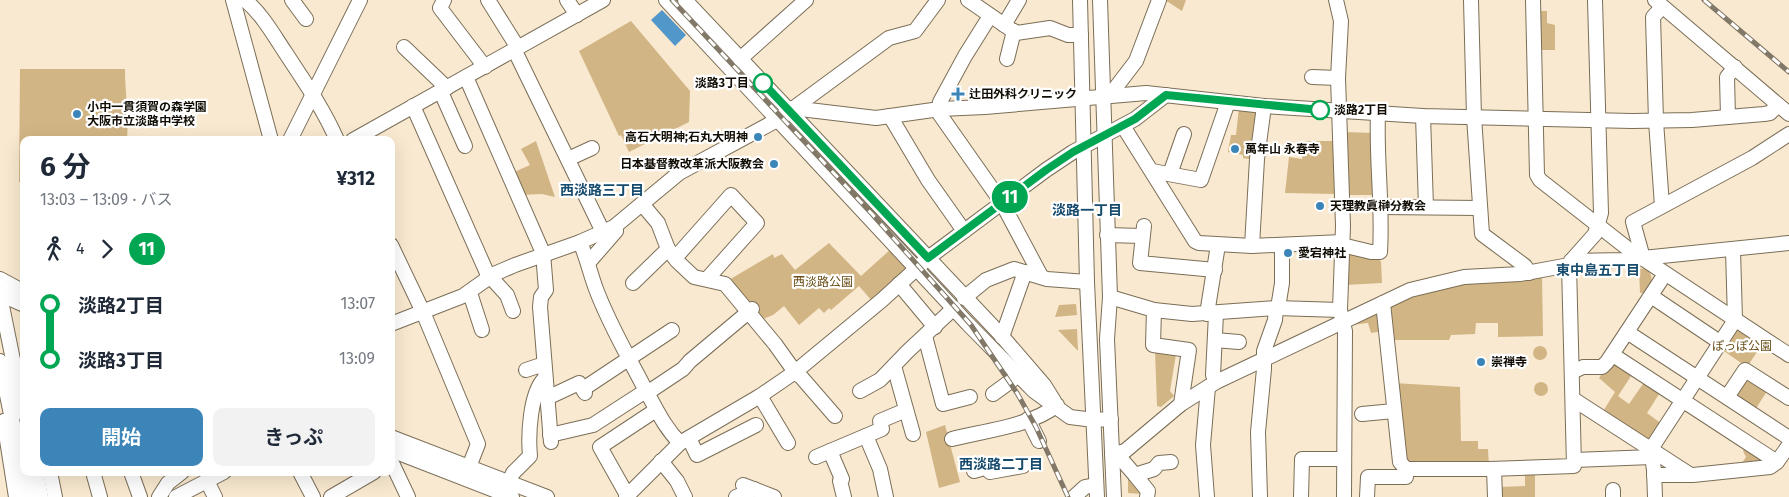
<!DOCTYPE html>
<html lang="ja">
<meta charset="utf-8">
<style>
:root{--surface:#fff;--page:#f2f2f3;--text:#1f2937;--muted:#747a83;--accent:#3b85b9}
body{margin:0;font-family:"Fira Sans","Noto Sans JP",sans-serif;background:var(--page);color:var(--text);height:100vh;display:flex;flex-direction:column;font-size:19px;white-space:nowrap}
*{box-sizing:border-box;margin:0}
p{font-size:16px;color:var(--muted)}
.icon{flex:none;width:28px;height:28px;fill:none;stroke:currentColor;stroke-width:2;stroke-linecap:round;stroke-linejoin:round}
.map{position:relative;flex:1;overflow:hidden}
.details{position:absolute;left:20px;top:136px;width:375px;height:340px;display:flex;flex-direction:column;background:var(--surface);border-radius:10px;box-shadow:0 5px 20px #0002}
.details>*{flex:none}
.badge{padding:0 10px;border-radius:16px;font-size:18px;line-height:32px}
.map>.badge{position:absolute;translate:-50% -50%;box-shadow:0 0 0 2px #fff}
.legs{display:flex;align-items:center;gap:8px;height:55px;padding:0 20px;font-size:16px}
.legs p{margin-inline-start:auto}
.summary{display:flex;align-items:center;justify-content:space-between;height:85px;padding:0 20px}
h1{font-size:28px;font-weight:700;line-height:38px}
.cta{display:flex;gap:10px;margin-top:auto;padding:10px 20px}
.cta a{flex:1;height:58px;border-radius:10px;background:var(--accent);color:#fff;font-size:20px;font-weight:700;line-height:58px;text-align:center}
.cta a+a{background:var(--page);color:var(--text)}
ul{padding:0 20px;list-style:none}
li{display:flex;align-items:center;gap:18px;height:55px;font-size:19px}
li i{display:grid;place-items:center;width:8px;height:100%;margin:0 6px;background:currentColor}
li i::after{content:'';width:12px;height:12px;margin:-6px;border:4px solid;border-radius:50%;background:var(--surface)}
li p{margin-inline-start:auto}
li:first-child i{background:linear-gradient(#0000 50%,currentColor 0)}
li:last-child i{background:linear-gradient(currentColor 50%,#0000 0)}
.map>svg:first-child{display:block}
.green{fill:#d2b584}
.water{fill:#5297c9}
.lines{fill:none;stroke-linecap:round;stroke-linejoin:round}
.minor-casing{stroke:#7b6e57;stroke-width:16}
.minor{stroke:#fff;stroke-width:14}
.rail-casing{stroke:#827867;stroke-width:5}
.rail{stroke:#fff;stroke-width:3;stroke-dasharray:9;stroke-linecap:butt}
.line-1-casing{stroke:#fff;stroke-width:11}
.line-1{stroke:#00a651;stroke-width:8}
.stop-1-dot{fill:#fff;stroke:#00a651;stroke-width:2.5}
.poi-dot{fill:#3b85b9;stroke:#fff;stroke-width:2}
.labels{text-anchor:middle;stroke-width:4.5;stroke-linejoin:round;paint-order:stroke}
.stop-label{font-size:12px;font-weight:bold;fill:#110c04;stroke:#fff;text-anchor:end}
.poi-label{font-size:12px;font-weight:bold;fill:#110c04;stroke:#fff;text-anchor:start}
.park-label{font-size:12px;fill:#6b4f18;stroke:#fff}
.neighbourhood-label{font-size:14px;font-weight:bold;fill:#164b6d;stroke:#fff}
</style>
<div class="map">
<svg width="1789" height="497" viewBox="0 0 1789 497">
<rect width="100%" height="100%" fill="#f9e9d0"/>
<!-- green -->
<g class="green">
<polygon points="1165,0 1186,0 1182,11"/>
<polygon points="1538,11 1547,11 1547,23 1555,25 1555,50 1538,50"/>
<polygon points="631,21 690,91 689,122 629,152 621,135 619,136 579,51"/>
<path d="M 20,69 L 125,69 C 125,93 129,117 127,140 L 24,140 L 24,184 L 19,182 Z"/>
<polygon points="1239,107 1261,109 1255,160 1243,158 1243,155 1228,152 1231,135 1236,135"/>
<polygon points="1343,132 1375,133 1378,195 1345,195"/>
<polygon points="536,141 555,197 542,194 521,195 512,173 530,165 521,149"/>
<polygon points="1305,141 1335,141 1335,194 1285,193 1289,157 1302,159"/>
<polygon points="829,243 861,276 891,249 908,268 872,301 859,286 831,310 829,308 824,313 819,308 799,325 784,306 773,315 761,320 727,281 773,254 774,258 782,254 795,270"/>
<polygon points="1348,251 1378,256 1381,262 1382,283 1345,285"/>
<path d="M 1639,268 L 1648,270 C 1655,279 1651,284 1645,293 L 1640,293 Z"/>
<polygon points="1558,269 1557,274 1534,275 1542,276 1543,336 1498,337 1498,323 1476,323 1475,334 1451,335 1449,340 1390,340 1387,305 1428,287"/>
<polygon points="1076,304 1077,315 1055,317 1059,305"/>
<polygon points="1380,310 1383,331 1371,333 1368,323 1351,325"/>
<polygon points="1740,328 1763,343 1747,367 1721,349 1734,329"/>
<polygon points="1077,329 1078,351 1058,330"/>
<circle cx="1540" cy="353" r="7"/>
<polygon points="1155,351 1176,354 1170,391 1174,396 1161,407 1157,406"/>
<polygon points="1616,362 1633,373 1618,396 1629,404 1645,381 1661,391 1647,413 1662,424 1652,440 1646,441 1602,413 1615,392 1599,378 1605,369"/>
<polygon points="1745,376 1769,388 1755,410 1734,396"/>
<circle cx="1541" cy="389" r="7"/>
<polygon points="1394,383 1460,387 1461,441 1478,441 1478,449 1488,449 1489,466 1407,465"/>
<polygon points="945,425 960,482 939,488 926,432"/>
<polygon points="1746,447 1765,459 1765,466 1738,469 1746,457 1743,451"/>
<polygon points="1525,470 1535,470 1535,497 1499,497 1499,487 1525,486"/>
<polygon points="1128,477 1143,494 1128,493"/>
</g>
<!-- water -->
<polygon class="water" points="662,10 686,35 675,46 651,20"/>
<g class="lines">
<defs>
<g id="minor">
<polyline points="233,0 271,140"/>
<path d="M 245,0 C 262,14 273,34 285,52 C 304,81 323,108 337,140"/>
<polyline points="292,0 306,19"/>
<polyline points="444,0 440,8 485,67"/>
<polyline points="488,0 518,48"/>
<polyline points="567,0 577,15"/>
<polyline points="666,0 968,324 1034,391 1070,417 1094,420 1111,419"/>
<polyline points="685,0 1000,334 1044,385 1054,401"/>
<polyline points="968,0 1016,33 1050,28 1068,35 1081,35"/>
<polyline points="1080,0 1087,282 1097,497"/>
<polyline points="1100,0 1110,297 1107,339 1114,497"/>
<polyline points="1336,0 1341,21 1338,78 1343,226 1340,310 1345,331 1344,497"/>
<polyline points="1471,0 1474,117 1482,234 1525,266 1529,273"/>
<polyline points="1533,0 1537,175 1540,180 1627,248 1789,355"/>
<polyline points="1655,0 1789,114"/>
<polyline points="1004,25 1019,0"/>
<polyline points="404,47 447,88"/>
<polyline points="515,51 603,232"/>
<polyline points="740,59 806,0"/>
<polyline points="1007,59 1014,31"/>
<polyline points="466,77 543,253 546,290 541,297 540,307 551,442"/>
<polyline points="1312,77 1338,78"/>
<polyline points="441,92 465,146"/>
<polyline points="1110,95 1136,61 1159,0"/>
<polyline points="413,106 487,273 507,295 513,311"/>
<polyline points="792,108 876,118 940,109 985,107 1146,93 1264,106 1423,116 1632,121 1692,120 1764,114 1770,113 1778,105"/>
<polyline points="936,109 1002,203 1041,276"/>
<polyline points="940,109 940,102 965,56 990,16"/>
<polyline points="890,116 928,180 964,231"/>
<polyline points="1423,116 1426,207"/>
<polyline points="1728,117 1727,77 1735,67"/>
<polyline points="1123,126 1195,241 1199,243 1252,246 1342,242"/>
<polyline points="290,140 360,0"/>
<polyline points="353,140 603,0"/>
<polyline points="568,159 592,148"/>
<polyline points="1152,171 1201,180 1228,102"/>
<polyline points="1170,174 1184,134"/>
<polyline points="642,204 658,223 668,249 677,261 694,277 725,284 775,344 795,372 802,378 835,416"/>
<polyline points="1662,206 1656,121 1653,17 1662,7"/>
<polyline points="1381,207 1480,208"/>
<polyline points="1144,226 1140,263 1215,270"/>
<polyline points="1107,235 1142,236"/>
<path d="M 580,242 C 587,258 590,273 596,289 C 609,324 628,356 645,389 C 656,408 664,427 680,443"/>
<polyline points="391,245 423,312 478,444 469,467"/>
<path d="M 1342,245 L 1371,252 L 1380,252 C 1383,205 1376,160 1378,114"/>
<polyline points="1252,246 1257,159 1264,106"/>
<polyline points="676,257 731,195 757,223 707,279"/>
<polyline points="1643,258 1633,222 1752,158 1789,134"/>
<polyline points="1571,261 1595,234 1601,213 1595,0"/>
<polyline points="589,262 616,231 614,227"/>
<polyline points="0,279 24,292"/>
<polyline points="633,283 668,249"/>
<polyline points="899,284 935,327"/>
<polyline points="470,293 482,330"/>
<polyline points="0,294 24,305"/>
<polyline points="0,296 24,414"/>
<polyline points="1651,296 1721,343"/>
<polyline points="1110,297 1154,310 1192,314 1276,308 1340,310"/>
<polyline points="964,298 986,280 1014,269 1047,279 1087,282"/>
<polyline points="1278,308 1282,283 1282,245"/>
<polyline points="1154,310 1153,345 1189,350 1181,404"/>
<polyline points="1207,314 1218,245"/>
<polyline points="391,324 463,296 494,274 515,265 580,242 614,227 679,173 779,119 889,38 915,31 938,0"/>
<polyline points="1627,332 1789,438"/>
<polyline points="925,336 943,404 970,397"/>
<polyline points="1002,337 1025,272"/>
<polyline points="1215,340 1239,342"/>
<polyline points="1613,355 1777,462"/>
<polyline points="0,361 28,497"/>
<polyline points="894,366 913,434"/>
<polyline points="526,370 544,364"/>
<polyline points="1572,372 1583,367 1602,367 1607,362 1665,274"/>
<polyline points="1216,382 1213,375 1216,314"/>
<polyline points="582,387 586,387 672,330"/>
<polyline points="860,391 880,380 908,351 954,308"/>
<polyline points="993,394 1019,375"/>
<polyline points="760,396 788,443"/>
<polyline points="1727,397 1745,370 1789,398"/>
<polyline points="547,398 579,383 585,393"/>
<polyline points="1573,402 1576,401 1689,474"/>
<polyline points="1362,414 1394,411"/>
<polyline points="1028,419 1039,441"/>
<polyline points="4,421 16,497"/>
<polyline points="550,435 593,425 644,392 650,391 683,369 690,361 752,309"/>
<polyline points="866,436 880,469 886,497"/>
<polyline points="391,437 547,497"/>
<polyline points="689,438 697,455 756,425"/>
<path d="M 952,439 C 983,431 1032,426 1057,405"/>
<polyline points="391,450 512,497"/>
<polyline points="830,451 842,479 840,481 844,497"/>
<polyline points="1112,454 1125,451 1181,404 1216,382 1410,290 1464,277 1520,274 1569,265 1571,261 1623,260 1789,243"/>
<polyline points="1112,454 1122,460 1135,475 1154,469 1159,463 1171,462"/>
<polyline points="816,457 882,429 880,421 906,410"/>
<polyline points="1574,460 1652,457"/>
<polyline points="391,461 408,497"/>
<polyline points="661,461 677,481 685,497"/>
<polyline points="1406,469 1489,469 1574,466 1569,265"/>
<polyline points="1494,469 1495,497"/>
<polyline points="974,471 988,467 990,472 1023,466"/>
<polyline points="36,472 41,497"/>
<polyline points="50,472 55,497"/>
<polyline points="93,472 100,497"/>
<polyline points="131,472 140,497"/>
<polyline points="300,472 313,497"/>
<polyline points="1135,475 1148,491 1147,497"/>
<polyline points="1654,475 1693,475 1770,467 1777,462 1789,445"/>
<polyline points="207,481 215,497"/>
<path d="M 509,482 L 513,473 L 530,456 C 528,435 530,394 544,379"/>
<polyline points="743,485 774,497"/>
<polyline points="1613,490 1613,497"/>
<polyline points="627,495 600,447 656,410"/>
<polyline points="159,497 168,483 182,472"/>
<polyline points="176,497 224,472"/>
<polyline points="331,497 374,472"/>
<polyline points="626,497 680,443 760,396 795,372 882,300 928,258 1046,170 1073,152 1135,119 1166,95"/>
<polyline points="736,497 754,489"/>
<polyline points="1074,497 1085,487 1095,485"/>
<polyline points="1207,497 1203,445 1208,387"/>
<polyline points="1260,497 1258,432 1264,369 1264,351 1275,320 1276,308"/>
<polyline points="1301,497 1302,459 1344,459"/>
<polyline points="1367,497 1368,477 1406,477 1406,469 1400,462 1383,303"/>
<polyline points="1655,497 1654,470 1651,449 1735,320 1733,250"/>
</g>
</defs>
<!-- minor casing -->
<use href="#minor" class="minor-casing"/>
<!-- minor -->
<use href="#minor" class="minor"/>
<defs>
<g id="rail">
<polyline points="672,0 872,214 971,325 1017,393 1036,427 1068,497"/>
<polyline points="1704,0 1789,72"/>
</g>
</defs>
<!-- rail casing -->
<use href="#rail" class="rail-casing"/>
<!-- rail -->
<use href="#rail" class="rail"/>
</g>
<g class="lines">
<defs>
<polyline id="line-1" points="763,83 928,258 1046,170 1073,152 1135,119 1166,95 1320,110"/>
</defs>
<!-- line-1 casing -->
<use href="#line-1" class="line-1-casing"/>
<!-- line-1 -->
<use href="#line-1" class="line-1"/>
</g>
<!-- markers -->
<g class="stop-1-dot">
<circle cx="763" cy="83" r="9"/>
<circle cx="1320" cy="110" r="9"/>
</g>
<g class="poi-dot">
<path d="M955.5 86.5h5v5h5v5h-5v5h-5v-5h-5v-5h5z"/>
<circle cx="77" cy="114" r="5"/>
<circle cx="758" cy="137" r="5"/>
<circle cx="1235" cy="149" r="5"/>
<circle cx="774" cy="164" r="5"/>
<circle cx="1320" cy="206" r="5"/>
<circle cx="1288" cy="253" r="5"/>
<circle cx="1481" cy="362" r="5"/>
</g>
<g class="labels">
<!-- stop labels -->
<g class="stop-label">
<text x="749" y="87">淡路3丁目</text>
<text x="1334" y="114" text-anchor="start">淡路2丁目</text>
</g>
<!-- poi labels -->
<g class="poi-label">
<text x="969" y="98">辻田外科クリニック</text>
<text x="87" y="111">小中一貫須賀の森学園<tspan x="87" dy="14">大阪市立淡路中学校</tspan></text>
<text x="748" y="141" text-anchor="end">高石大明神;石丸大明神</text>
<text x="1245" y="153">萬年山 永春寺</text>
<text x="764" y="168" text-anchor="end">日本基督教改革派大阪教会</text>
<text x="1330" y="210">天理教眞榊分教会</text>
<text x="1298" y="257">愛宕神社</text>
<text x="1491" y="366">崇禅寺</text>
</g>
<!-- park labels -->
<g class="park-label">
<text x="823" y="286">西淡路公園</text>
<text x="1742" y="350">ぽっぽ公園</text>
</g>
<!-- neighbourhood labels -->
<g class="neighbourhood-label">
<text x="602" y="195">西淡路三丁目</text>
<text x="1087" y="215">淡路一丁目</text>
<text x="1598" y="275">東中島五丁目</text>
<text x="1001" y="469">西淡路二丁目</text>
</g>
</g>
</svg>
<b class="badge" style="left:1010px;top:197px;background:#00a651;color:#fff">11</b>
<section class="details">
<div class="summary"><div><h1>6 分</h1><p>13:03 – 13:09 · バス</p></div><b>¥312</b></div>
<div class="legs"><svg class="icon" aria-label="walk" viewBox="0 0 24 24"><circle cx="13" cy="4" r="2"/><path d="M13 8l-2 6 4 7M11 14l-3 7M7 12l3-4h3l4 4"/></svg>4<svg class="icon" aria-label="forward" viewBox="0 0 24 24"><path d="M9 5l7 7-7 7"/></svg><b class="badge" style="background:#00a651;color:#fff">11</b></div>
<ul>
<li><i style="color:#00a651"></i><b>淡路2丁目</b><p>13:07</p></li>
<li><i style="color:#00a651"></i><b>淡路3丁目</b><p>13:09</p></li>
</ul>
<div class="cta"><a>開始</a><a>きっぷ</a></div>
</section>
</div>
